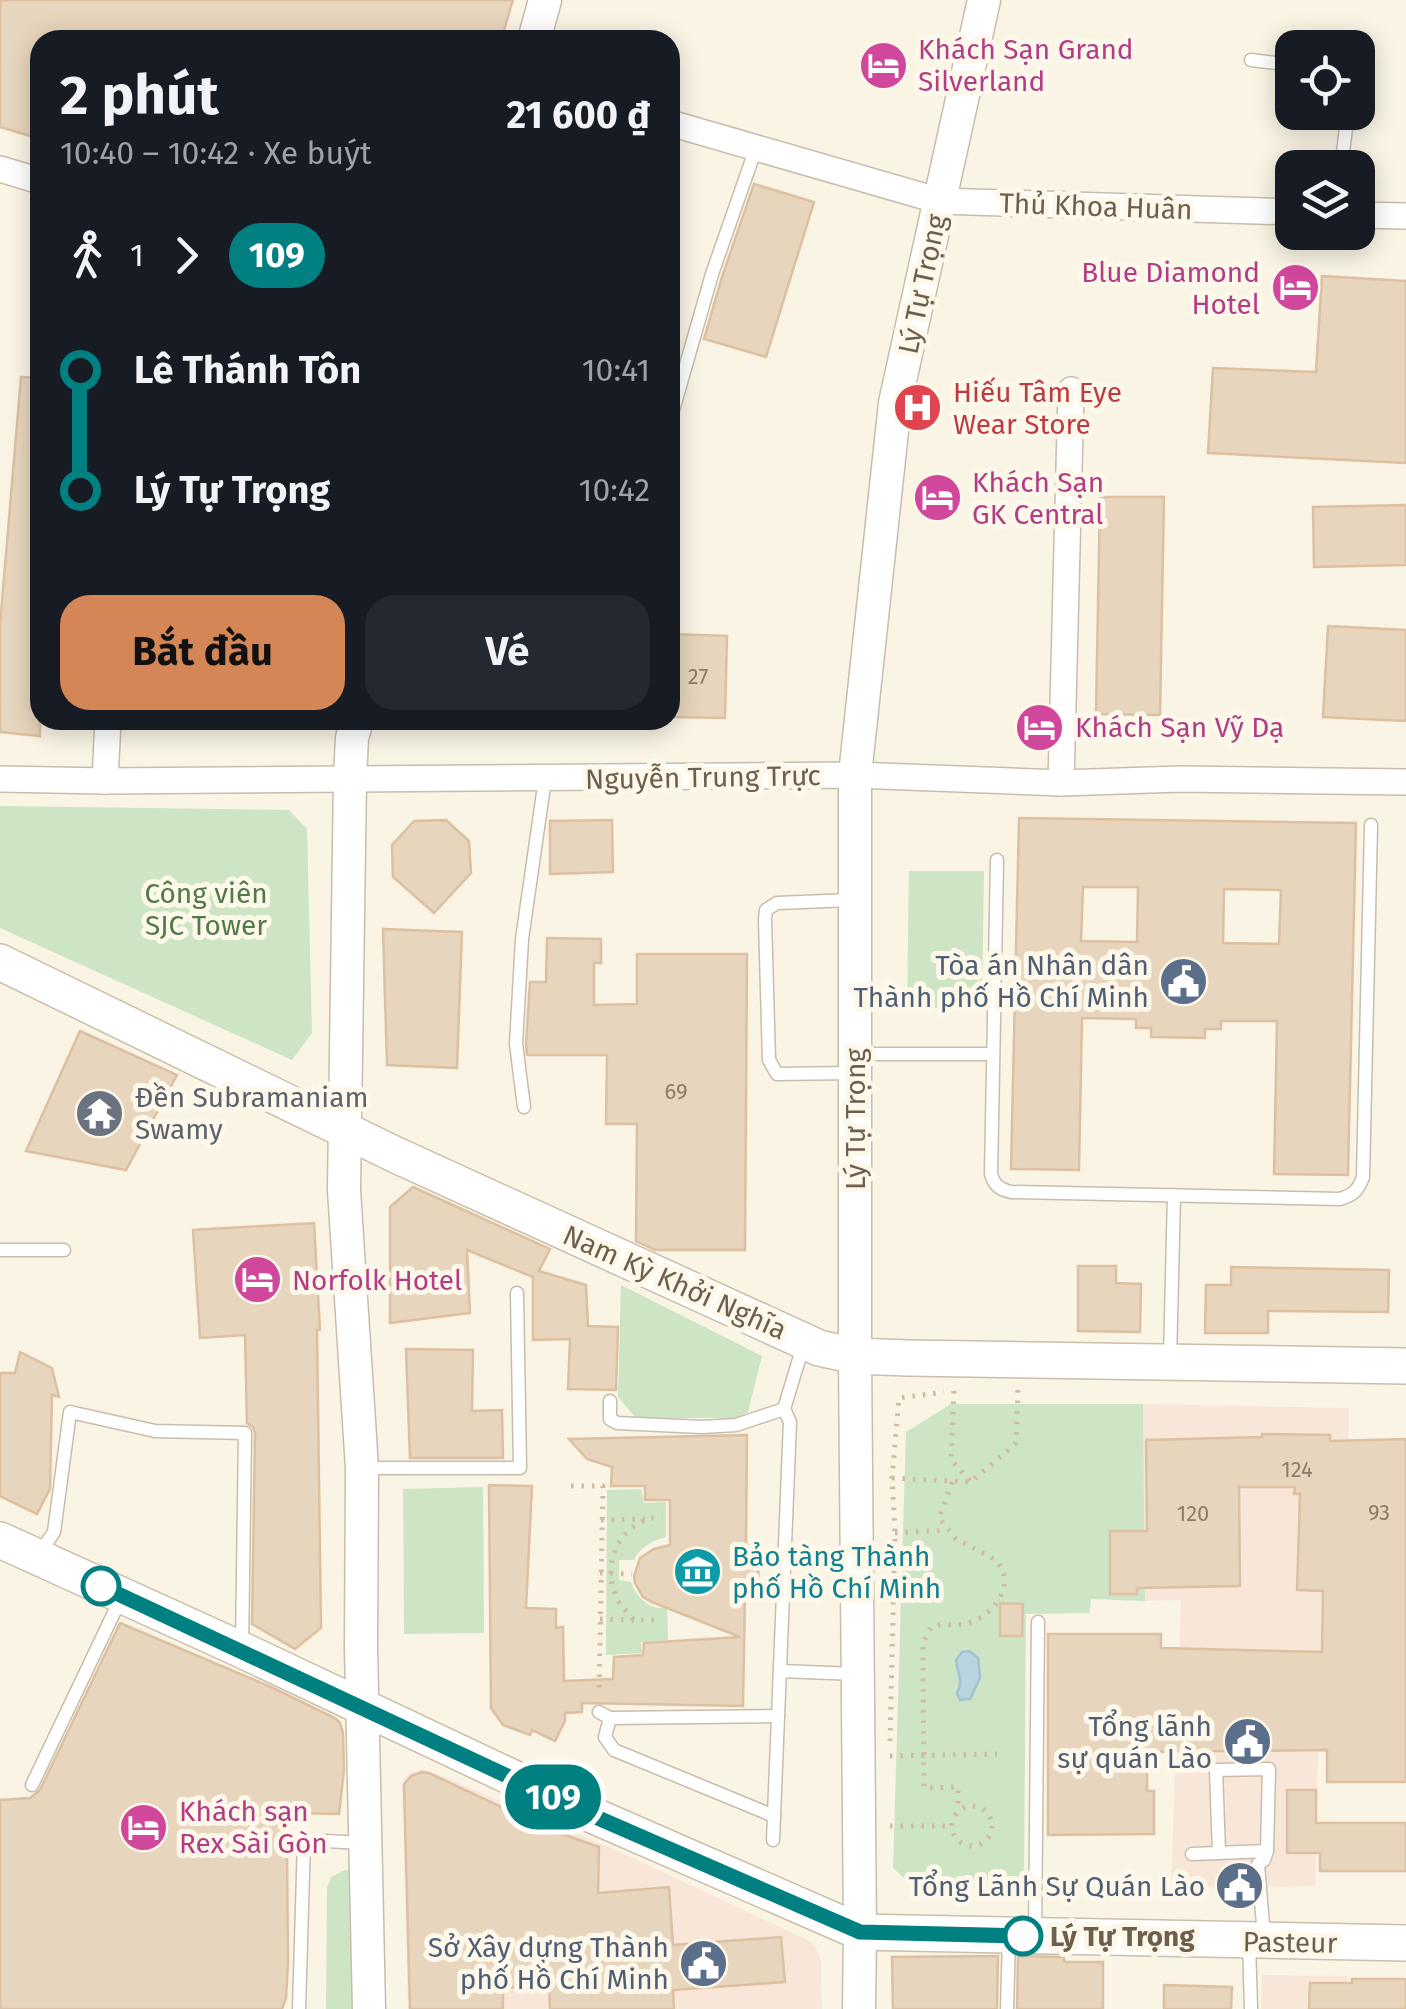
<!DOCTYPE html>
<html lang="vi">
<meta charset="utf-8">
<style>
:root{--surface:#171b24;--page:#242831;--text:#f1f3f6;--muted:#9ea1a6;--accent:#d58657}
body{margin:0;font-family:"Fira Sans",sans-serif;background:var(--page);color:var(--text);height:100vh;display:flex;flex-direction:column;font-size:38px;white-space:nowrap}
*{box-sizing:border-box;margin:0}
p{font-size:32px;color:var(--muted)}
.icon{flex:none;width:55px;height:55px;fill:none;stroke:currentColor;stroke-width:2;stroke-linecap:round;stroke-linejoin:round}
.map{position:relative;flex:1;overflow:hidden}
.panel{position:absolute;left:30px;top:30px;width:650px;height:700px;display:flex;flex-direction:column;background:var(--surface);border-radius:30px;box-shadow:0 5px 25px #0003}
.panel>*{flex:none}
.badge{padding:0 20px;border-radius:32px;font-size:35px;line-height:65px}
.buttons{position:absolute;left:1275px;top:30px;display:grid;gap:20px}
.buttons a{display:grid;place-items:center;width:100px;height:100px;border-radius:20px;background:var(--surface);box-shadow:0 5px 25px #0003;font-size:50px}
.map>.badge{position:absolute;translate:-50% -50%;box-shadow:0 0 0 5px #fff}
.legs{display:flex;align-items:center;gap:15px;height:110px;padding:0 30px;font-size:32px}
.legs p{margin-inline-start:auto}
.head{display:flex;align-items:center;justify-content:space-between;height:170px;padding:0 30px}
h1{font-size:55px;font-weight:700;line-height:75px}
.action{display:flex;gap:20px;margin-top:auto;padding:20px 30px}
.action a{flex:1;height:115px;border-radius:30px;background:var(--accent);color:#111;font-size:40px;font-weight:700;line-height:115px;text-align:center}
.action a+a{background:var(--page);color:var(--text)}
ul{padding:0 30px;list-style:none}
li{display:flex;align-items:center;gap:35px;height:120px;font-size:38px}
li i{display:grid;place-items:center;width:15px;height:100%;margin:0 12px;background:currentColor}
li i::after{content:'';width:25px;height:25px;margin:-12px;border:8px solid;border-radius:50%;background:var(--surface)}
li p{margin-inline-start:auto}
li:first-child i{background:linear-gradient(#0000 50%,currentColor 0)}
li:last-child i{background:linear-gradient(currentColor 50%,#0000 0)}
.map>svg:first-child{display:block}
.commercial{fill:#f8e7d9}
.green{fill:#cde5c4}
.water{fill:#bbd5e0;stroke:#a2c3d1;stroke-width:2.5}
.building{fill:#e8d5bd;stroke:#dcc0a1;stroke-width:2.5;fill-rule:evenodd}
.lines{fill:none;stroke-linecap:round;stroke-linejoin:round}
.service-casing{stroke:#c8bdac;stroke-width:15}
.minor-casing{stroke:#c8bdac;stroke-width:28}
.tertiary-casing{stroke:#c8bdac;stroke-width:35}
.secondary-casing{stroke:#cbbeaa;stroke-width:38}
.path{stroke:#d0bba2;stroke-width:5;stroke-dasharray:2.5 8;stroke-linecap:butt}
.service{stroke:#fff;stroke-width:12}
.minor{stroke:#fff;stroke-width:25}
.tertiary{stroke:#fff;stroke-width:32}
.secondary{stroke:#fff;stroke-width:35}
.line-1-casing{stroke:#fff;stroke-width:22}
.line-1{stroke:#008080;stroke-width:15}
.stop-1-dot{fill:#fff;stroke:#008080;stroke-width:5}
.labels{text-anchor:middle;stroke-width:10;stroke-linejoin:round;paint-order:stroke}
.number-label{font-size:22px;fill:#8c7c69}
.hotel-label{font-size:28px;fill:#b23c85;stroke:#fdf8e9;text-anchor:start}
.street-label{font-size:28px;fill:#6e5e4d;stroke:#fdf8e9}
.health-label{font-size:28px;fill:#be3a42;stroke:#fdf8e9;text-anchor:start}
.park-label{font-size:28px;fill:#517949;stroke:#fdf8e9}
.service-label{font-size:28px;fill:#4e5e75;stroke:#fdf8e9;text-anchor:end}
.worship-label{font-size:28px;fill:#5b616d;stroke:#fdf8e9;text-anchor:start}
.culture-label{font-size:28px;fill:#0d838f;stroke:#fdf8e9;text-anchor:start}
.stop-label{font-size:28px;font-weight:bold;fill:#6e5e4d;stroke:#fdf8e9;text-anchor:start}
</style>
<div class="map">
<svg width="1406" height="2009" viewBox="0 0 1406 2009">
<rect width="100%" height="100%" fill="#f9f4e4"/>
<!-- commercial -->
<g class="commercial">
<polygon points="1143,1404 1349,1408 1346,1597 1322,1597 1315,1886 1171,1888 1181,1600 1145,1601"/>
<polygon points="421,1769 444,1777 618,1851 810,1941 817,1949 821,1961 822,2009 408,2009 402,1786 407,1775"/>
<polygon points="1262,1975 1347,1976 1347,2009 1261,2009"/>
</g>
<!-- green -->
<g class="green">
<polygon points="0,806 289,810 307,829 312,1033 292,1060 0,928"/>
<polygon points="909,871 984,871 982,1008 907,1008"/>
<polygon points="621,1285 762,1356 748,1412 736,1418 636,1418 618,1397"/>
<polygon points="951,1404 1143,1404 1145,1601 1091,1599 1089,1613 1026,1614 1024,1882 909,1883 893,1868 906,1432"/>
<polygon points="483,1487 484,1633 404,1634 403,1489"/>
<path d="M 641,1489 L 644,1503 L 666,1502 L 666,1537 C 653,1540 639,1548 634,1560 L 619,1560 L 619,1580 L 631,1582 C 637,1598 649,1610 667,1608 L 668,1640 L 641,1642 L 642,1653 L 606,1655 L 607,1490 Z"/>
<polygon points="345,1870 356,1871 361,2009 326,2009 327,1888 331,1877"/>
</g>
<!-- water -->
<path class="water" d="M 969,1651 L 978,1658 L 980,1678 L 970,1699 L 960,1700 L 957,1693 C 964,1681 957,1672 956,1660 L 962,1652 Z"/>
<!-- building -->
<g class="building">
<polygon points="0,0 513,0 501,40 40,40 40,139 0,127"/>
<polygon points="754,184 814,202 766,357 704,339 722,277"/>
<polygon points="1322,276 1406,281 1406,463 1208,453 1213,368 1316,372"/>
<polygon points="21,377 40,378 40,736 0,732 0,625"/>
<polygon points="1100,497 1164,497 1160,715 1096,714"/>
<polygon points="1406,505 1406,565 1314,567 1313,507"/>
<polygon points="1328,626 1406,630 1406,721 1323,717"/>
<polygon points="670,634 727,636 725,718 670,717"/>
<path d="M 1019,818 L 1356,823 L 1348,1175 L 1274,1174 L 1277,1021 L 1221,1021 L 1221,1029 L 1205,1029 L 1205,1038 L 1151,1037 L 1151,1028 L 1136,1028 L 1136,1019 L 1082,1018 L 1079,1170 L 1011,1169 ZM 1083,887 L 1138,887 L 1137,942 L 1081,941 ZM 1224,889 L 1281,890 L 1279,944 L 1223,943 Z"/>
<polygon points="446,820 469,841 471,873 434,913 393,877 392,845 414,821"/>
<polygon points="612,820 613,872 550,874 550,821"/>
<polygon points="383,929 462,932 457,1068 387,1065"/>
<polygon points="547,938 601,939 601,963 594,963 594,1005 637,1004 637,954 747,954 745,1250 655,1250 636,1241 637,1124 606,1124 607,1055 527,1055 526,1044 530,982 546,982"/>
<polygon points="80,1031 177,1075 126,1170 26,1151"/>
<polygon points="413,1187 550,1249 539,1271 586,1285 588,1326 618,1327 616,1390 568,1389 570,1339 533,1340 533,1277 467,1250 470,1313 390,1323 390,1207"/>
<polygon points="314,1223 320,1330 317,1330 321,1628 295,1649 252,1624 255,1433 253,1427 247,1423 245,1335 200,1338 193,1230"/>
<polygon points="1078,1266 1116,1266 1116,1283 1141,1284 1140,1332 1078,1331"/>
<polygon points="1231,1267 1389,1270 1388,1312 1268,1311 1268,1333 1205,1333 1206,1285 1231,1285"/>
<polygon points="406,1349 473,1350 472,1411 502,1410 503,1458 410,1458"/>
<polygon points="20,1352 52,1368 59,1397 52,1395 50,1489 37,1514 0,1496 0,1373 15,1373"/>
<polygon points="1262,1434 1330,1435 1330,1441 1406,1439 1406,1782 1327,1782 1327,1750 1147,1752 1147,1791 1154,1791 1154,1834 1048,1835 1048,1634 1161,1634 1161,1648 1322,1652 1323,1591 1297,1590 1300,1494 1294,1494 1295,1487 1239,1487 1240,1586 1137,1588 1137,1594 1110,1594 1110,1531 1147,1531 1146,1440 1262,1437"/>
<polygon points="747,1435 746,1545 759,1545 758,1593 745,1594 743,1706 582,1703 582,1712 565,1713 565,1721 555,1741 532,1730 530,1735 503,1725 491,1708 489,1485 532,1486 526,1608 556,1609 556,1628 563,1627 564,1681 613,1679 614,1657 643,1655 644,1643 740,1637 652,1602 643,1597 635,1583 634,1576 640,1558 654,1549 670,1545 670,1500 645,1500 645,1486 611,1486 612,1467 587,1459 569,1439"/>
<polygon points="1000,1603 1023,1604 1022,1636 1000,1636"/>
<polygon points="120,1623 271,1687 335,1718 340,1723 343,1733 344,1770 339,1814 288,1813 288,1829 282,1831 277,1838 279,1844 287,1849 288,1963 286,1998 282,2009 0,2009 0,1800 30,1798 40,1790"/>
<polygon points="422,1772 429,1773 548,1829 599,1847 598,1893 669,1887 673,1945 781,1937 785,1982 673,1990 674,2009 550,2009 549,1986 503,1988 503,2009 410,2009 404,1784 411,1776"/>
<polygon points="1287,1790 1316,1790 1316,1823 1406,1823 1406,1871 1320,1871 1320,1853 1287,1853"/>
<polygon points="998,1956 997,2009 893,2009 892,1957"/>
<polygon points="1018,1956 1064,1957 1064,1962 1103,1962 1103,2009 1017,2009"/>
<polygon points="1352,1979 1406,1979 1406,2009 1309,2009 1310,1983 1352,1983"/>
<polygon points="1164,1985 1232,1987 1231,2009 1164,2009"/>
</g>
<g class="lines">
<defs>
<g id="service">
<polyline points="1251,60 1292,65"/>
<polyline points="1341,168 1348,112"/>
<polyline points="670,421 712,274 756,148"/>
<path d="M 997,860 L 991,1174 C 994,1185 999,1189 1011,1192 L 1340,1199 C 1353,1195 1358,1191 1363,1177 L 1371,825"/>
<polyline points="852,900 777,903 766,910 765,919 769,1060 777,1074 853,1073"/>
<polyline points="855,1054 992,1054"/>
<polyline points="524,1107 516,1044 522,939 545,779"/>
<polyline points="0,1250 64,1250"/>
<polyline points="1170,1360 1174,1195"/>
<polyline points="610,1401 610,1419 617,1423 702,1427 736,1425 784,1409 790,1422 773,1840"/>
<polyline points="784,1409 804,1343"/>
<polyline points="365,1468 520,1468 517,1293"/>
<polyline points="39,1554 54,1532 70,1412 155,1431 245,1433 242,1648"/>
<polyline points="780,1671 856,1674"/>
<polyline points="599,1712 610,1718 778,1716"/>
<polyline points="610,1718 605,1737 614,1750 774,1816"/>
<polyline points="32,1785 121,1598"/>
<polyline points="287,1839 363,1843"/>
<polyline points="1219,1853 1216,1770 1269,1769 1267,1851 1264,1860 1258,1864 1264,1937"/>
<polyline points="1192,1854 1267,1851"/>
<polyline points="1035,1933 1038,1622"/>
<polyline points="1249,1942 1251,2009"/>
<polyline points="299,2009 304,1840"/>
<polyline points="1007,2009 1009,1937"/>
</g>
<g id="minor">
<polyline points="670,123 940,201 1292,212"/>
<polyline points="0,169 40,181"/>
<polyline points="1358,215 1406,216"/>
<polyline points="0,779 105,781 855,775 1061,783 1180,779 1406,782"/>
<polyline points="105,781 108,720"/>
<polyline points="1061,783 1071,390"/>
</g>
<g id="tertiary">
<polyline points="534,40 545,0"/>
<polyline points="357,720 352,738 350,778 344,1190 362,1468 361,1647 369,2009"/>
<polyline points="859,2009 860,1932 855,1356 855,775 895,403 984,0"/>
</g>
<g id="secondary">
<polyline points="0,962 396,1155 819,1348 855,1356 908,1358 1406,1366"/>
<polyline points="0,1540 242,1650 583,1811 860,1932 1406,1943"/>
</g>
</defs>
<!-- service casing -->
<use href="#service" class="service-casing"/>
<!-- minor casing -->
<use href="#minor" class="minor-casing"/>
<!-- tertiary casing -->
<use href="#tertiary" class="tertiary-casing"/>
<!-- secondary casing -->
<use href="#secondary" class="secondary-casing"/>
<!-- path -->
<g class="path">
<polyline points="954,1391 951,1460 971,1482"/>
<polyline points="892,1478 971,1482 1016,1443 1018,1390"/>
<path d="M 952,1482 L 939,1518 L 956,1539 L 996,1560 C 999,1565 1003,1569 1004,1575 C 1008,1598 985,1620 964,1624 C 953,1626 942,1623 931,1627 L 923,1643 L 924,1788 L 958,1787 L 958,1811"/>
<polyline points="571,1486 603,1486 599,1694"/>
<polyline points="601,1520 645,1519"/>
<polyline points="895,1533 947,1530"/>
<polyline points="600,1573 632,1574"/>
<polyline points="600,1619 634,1620"/>
<path d="M 654,1620 L 634,1620 C 628,1612 618,1604 615,1594 C 601,1559 624,1518 662,1517"/>
<polyline points="890,1741 895,1533 892,1478 899,1398 944,1392"/>
<polyline points="890,1756 997,1754"/>
<circle cx="972" cy="1826" r="20"/>
<polyline points="890,1826 951,1826"/>
</g>
<!-- service -->
<use href="#service" class="service"/>
<!-- minor -->
<use href="#minor" class="minor"/>
<!-- tertiary -->
<use href="#tertiary" class="tertiary"/>
<!-- secondary -->
<use href="#secondary" class="secondary"/>
</g>
<g class="lines">
<defs>
<polyline id="line-1" points="101,1586 582,1811 860,1932 1023,1936"/>
</defs>
<!-- line-1 casing -->
<use href="#line-1" class="line-1-casing"/>
<!-- line-1 -->
<use href="#line-1" class="line-1"/>
</g>
<!-- icons -->
<defs>
<symbol id="hotel-disc" viewBox="-11 -11 22 22"><circle r="9.5" fill="#d1479c" stroke="#fdf8e9"/><path d="M-6-4.5h1.5V1H6V5H4.5V3h-9V5H-6ZM-4 0a1.8 1.8 0 1 1 3.6 0ZM.5 0V-2.5h3Q6-2.5 6 0Z" fill="#fff"/></symbol>
<symbol id="hospital-disc" viewBox="-11 -11 22 22"><circle r="9.5" fill="#e0444e" stroke="#fdf8e9"/><path d="M-5-5h3v3.5h4V-5h3V5h-3V1.5h-4V5h-3Z" fill="#fff"/></symbol>
<symbol id="civic-disc" viewBox="-11 -11 22 22"><circle r="9.5" fill="#5c6f8a" stroke="#fdf8e9"/><path d="M-.6-6.5H3V-4.5H.6V-3L4-1V1h2V6H-6V1h2V-1L-.6-3ZM-1.2 2.5V6h2.4V2.5Z" fill="#fff"/></symbol>
<symbol id="temple-disc" viewBox="-11 -11 22 22"><circle r="9.5" fill="#6b7280" stroke="#fdf8e9"/><path d="M0-6L5-2H3V0L6.5 2.5H4V6H1.5V3h-3V6H-4V2.5H-6.5L-3 0V-2H-5Z" fill="#fff"/></symbol>
<symbol id="museum-disc" viewBox="-11 -11 22 22"><circle r="9.5" fill="#0f9aa8" stroke="#fdf8e9"/><path d="M0-6L6-3V-2H-6V-3ZM-5-1h2V3h-2ZM-1-1h2V3h-2ZM3-1h2V3H3ZM-6 4H6V6H-6Z" fill="#fff"/></symbol>
</defs>
<g fill-rule="evenodd">
<use href="#hotel-disc" x="856" y="38" width="55" height="55"/>
<use href="#hotel-disc" x="1268" y="260" width="55" height="55"/>
<use href="#hospital-disc" x="890" y="380" width="55" height="55"/>
<use href="#hotel-disc" x="910" y="470" width="55" height="55"/>
<use href="#hotel-disc" x="1012" y="700" width="55" height="55"/>
<use href="#civic-disc" x="1156" y="954" width="55" height="55"/>
<use href="#temple-disc" x="72" y="1086" width="55" height="55"/>
<use href="#hotel-disc" x="230" y="1252" width="55" height="55"/>
<use href="#museum-disc" x="670" y="1544" width="55" height="55"/>
<use href="#civic-disc" x="1220" y="1714" width="55" height="55"/>
<use href="#hotel-disc" x="116" y="1800" width="55" height="55"/>
<use href="#civic-disc" x="1212" y="1858" width="55" height="55"/>
<use href="#civic-disc" x="676" y="1936" width="55" height="55"/>
</g>
<!-- markers -->
<g class="stop-1-dot">
<circle cx="101" cy="1586" r="18"/>
<circle cx="1023" cy="1936" r="18"/>
</g>
<g class="labels">
<!-- number labels -->
<g class="number-label">
<text x="698" y="684">27</text>
<text x="676" y="1099">69</text>
<text x="1297" y="1477">124</text>
<text x="1379" y="1520">93</text>
<text x="1193" y="1521">120</text>
</g>
<!-- hotel labels -->
<g class="hotel-label">
<text x="918" y="59">Khách Sạn Grand<tspan x="918" dy="32">Silverland</tspan></text>
<text x="1260" y="282" text-anchor="end">Blue Diamond<tspan x="1260" dy="32">Hotel</tspan></text>
<text x="972" y="492">Khách Sạn<tspan x="972" dy="32">GK Central</tspan></text>
<text x="1075" y="737">Khách Sạn Vỹ Dạ</text>
<text x="292" y="1290">Norfolk Hotel</text>
<text x="179" y="1821">Khách sạn<tspan x="179" dy="32">Rex Sài Gòn</tspan></text>
</g>
<!-- street labels -->
<g class="street-label">
<text transform="translate(1096 206) rotate(2)" y="10">Thủ Khoa Huân</text>
<text transform="translate(922 284) rotate(-78)" y="10">Lý Tự Trọng</text>
<text transform="translate(703 777) rotate(-1)" y="10">Nguyễn Trung Trực</text>
<text transform="translate(855 1119) rotate(-90)" y="10">Lý Tự Trọng</text>
<text transform="translate(675 1282) rotate(24)" y="10">Nam Kỳ Khởi Nghĩa</text>
<text transform="translate(1290 1942) rotate(1)" y="10">Pasteur</text>
</g>
<!-- health labels -->
<g class="health-label">
<text x="953" y="402">Hiếu Tâm Eye<tspan x="953" dy="32">Wear Store</tspan></text>
</g>
<!-- park labels -->
<g class="park-label">
<text x="206" y="903">Công viên<tspan x="206" dy="32">SJC Tower</tspan></text>
</g>
<!-- service labels -->
<g class="service-label">
<text x="1149" y="975">Tòa án Nhân dân<tspan x="1149" dy="32">Thành phố Hồ Chí Minh</tspan></text>
<text x="1212" y="1736">Tổng lãnh<tspan x="1212" dy="32">sự quán Lào</tspan></text>
<text x="1205" y="1896">Tổng Lãnh Sự Quán Lào</text>
<text x="669" y="1957">Sở Xây dựng Thành<tspan x="669" dy="32">phố Hồ Chí Minh</tspan></text>
</g>
<!-- worship labels -->
<g class="worship-label">
<text x="135" y="1107">Đền Subramaniam<tspan x="135" dy="32">Swamy</tspan></text>
</g>
<!-- culture labels -->
<g class="culture-label">
<text x="732" y="1566">Bảo tàng Thành<tspan x="732" dy="32">phố Hồ Chí Minh</tspan></text>
</g>
<!-- stop labels -->
<g class="stop-label">
<text x="1050" y="1946">Lý Tự Trọng</text>
</g>
</g>
</svg>
<div class="buttons">
<a><svg class="icon" aria-label="locate" viewBox="0 0 24 24"><circle cx="12" cy="12" r="6"/><path d="M12 2v4M12 18v4M2 12h4M18 12h4"/></svg></a>
<a><svg class="icon" aria-label="layers" viewBox="0 0 24 24"><path d="M12 4l9 5-9 5-9-5zM3 14l9 5 9-5"/></svg></a>
</div>
<b class="badge" style="left:553px;top:1797px;background:#008080;color:#fff">109</b>
<section class="panel">
<div class="head"><div><h1>2 phút</h1><p>10:40 – 10:42 · Xe buýt</p></div><b>21 600 ₫</b></div>
<div class="legs"><svg class="icon" aria-label="walk" viewBox="0 0 24 24"><circle cx="13" cy="4" r="2"/><path d="M13 8l-2 6 4 7M11 14l-3 7M7 12l3-4h3l4 4"/></svg>1<svg class="icon" aria-label="forward" viewBox="0 0 24 24"><path d="M9 5l7 7-7 7"/></svg><b class="badge" style="background:#008080;color:#fff">109</b></div>
<ul>
<li><i style="color:#008080"></i><b>Lê Thánh Tôn</b><p>10:41</p></li>
<li><i style="color:#008080"></i><b>Lý Tự Trọng</b><p>10:42</p></li>
</ul>
<div class="action"><a>Bắt đầu</a><a>Vé</a></div>
</section>
</div>
